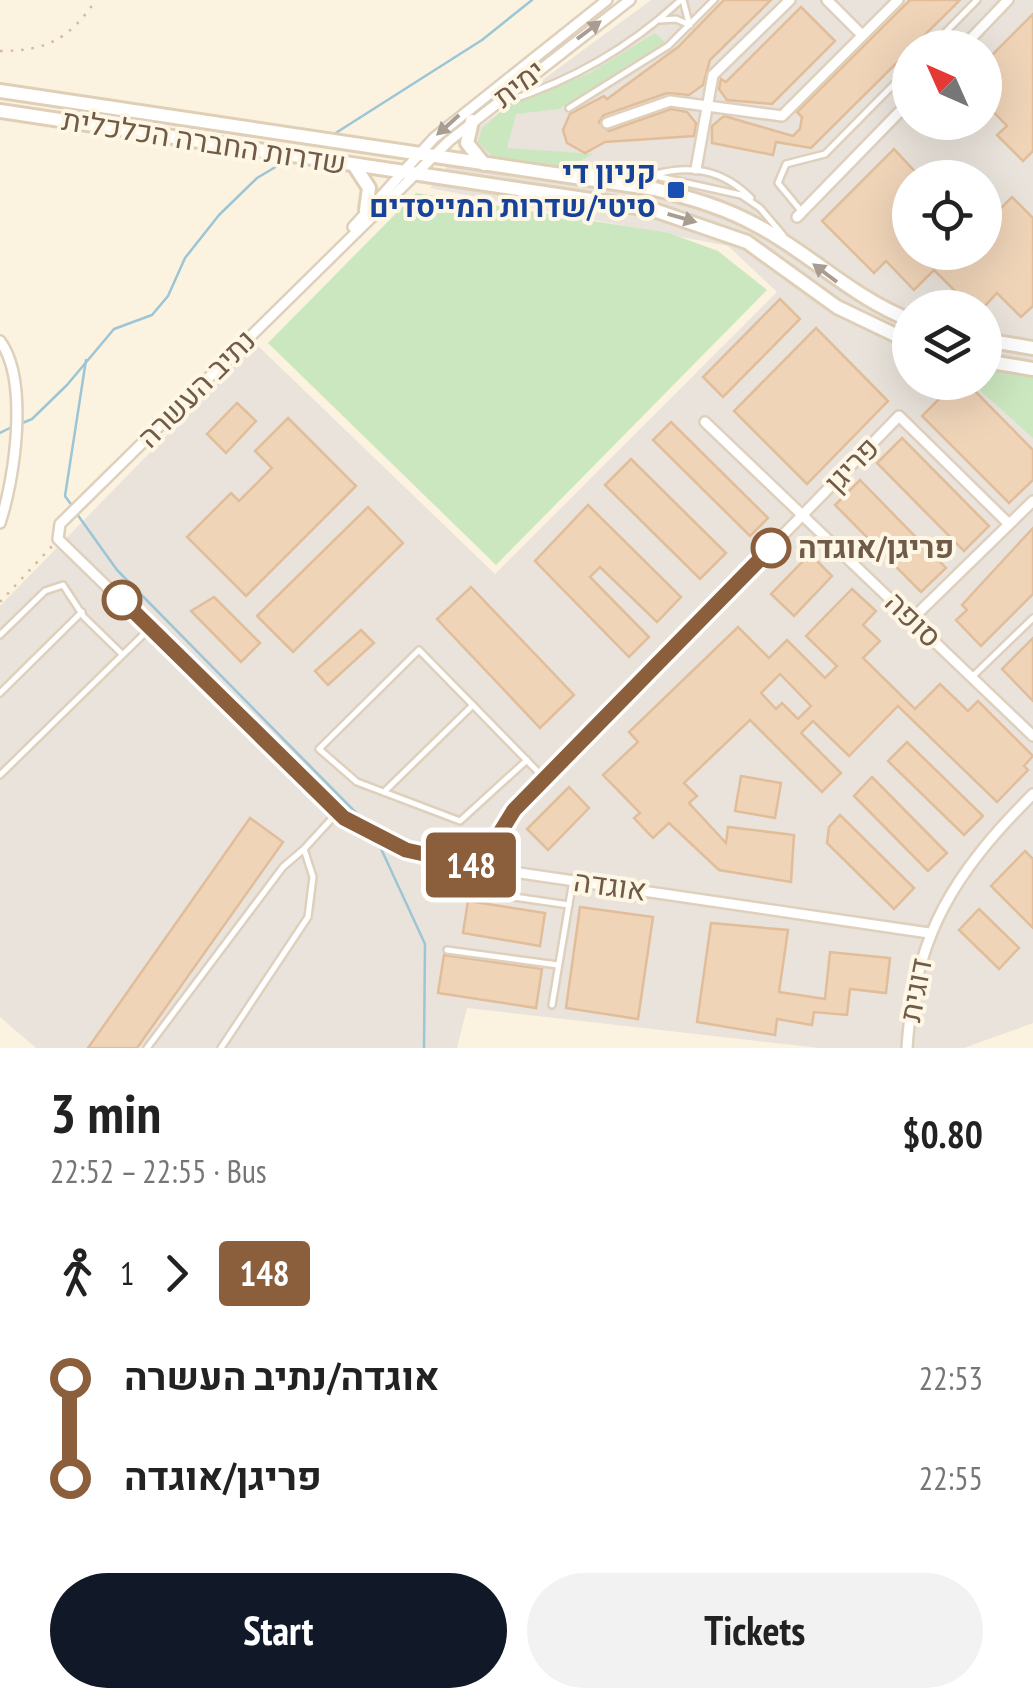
<!DOCTYPE html>
<meta charset="utf-8">
<style>
:root{--surface:#fff;--page:#f2f2f2;--text:#222;--muted:#767676;--accent:#111827}
body{margin:0;font-family:"PT Sans Narrow",Heebo,sans-serif;background:var(--page);color:var(--text);height:100vh;display:flex;flex-direction:column;font-size:38px;white-space:nowrap}
*{box-sizing:border-box;margin:0}
p{font-size:32px;color:var(--muted)}
.icon{flex:none;width:55px;height:55px;fill:none;stroke:currentColor;stroke-width:2;stroke-linecap:round;stroke-linejoin:round}
.map{position:relative;height:1048px;overflow:hidden}
.sheet{display:flex;flex-direction:column;background:var(--surface);flex:1}
.sheet>*{flex:none}
.badge{padding:0 20px;border-radius:8px;font-size:35px;line-height:65px}
.needle{width:65px;rotate:315deg}
.tools{position:absolute;left:892px;top:30px;display:grid;gap:20px}
.tools a{display:grid;place-items:center;width:110px;height:110px;border-radius:50%;background:var(--surface);box-shadow:0 10px 40px #0002;font-size:50px}
.map>.badge{position:absolute;translate:-50% -50%;box-shadow:0 0 0 5px #fff}
.legs{display:flex;align-items:center;gap:15px;height:110px;padding:0 50px;font-size:32px}
.legs p{margin-inline-start:auto}
.summary{display:flex;align-items:center;justify-content:space-between;height:170px;padding:0 50px}
h1{font-size:55px;font-weight:800;line-height:75px}
.cta{display:flex;gap:20px;margin-top:auto;padding:20px 50px}
.cta a{flex:1;height:115px;border-radius:60px;background:var(--accent);color:#fff;font-size:40px;font-weight:800;line-height:115px;text-align:center}
.cta a+a{background:var(--page);color:var(--text)}
ul{padding:0 50px;list-style:none}
li{display:flex;align-items:center;gap:35px;height:100px;font-size:38px}
li i{display:grid;place-items:center;width:15px;height:100%;margin:0 12px;background:currentColor}
li i::after{content:'';width:25px;height:25px;margin:-12px;border:8px solid;border-radius:50%;background:var(--surface)}
li p{margin-inline-start:auto}
li:first-child i{background:linear-gradient(#0000 50%,currentColor 0)}
li:last-child i{background:linear-gradient(currentColor 50%,#0000 0)}
.map>svg:first-child{display:block}
.industrial{fill:#e9e3db;fill-rule:evenodd}
.green{fill:#cbe7bf}
.lines{fill:none;stroke-linecap:round;stroke-linejoin:round}
.stream{stroke:#9cc5d5;stroke-width:2.5}
.building{fill:#efd4b8;stroke:#e1bd99;stroke-width:2.5;fill-rule:evenodd}
.lane-casing{stroke:#ded0bc;stroke-width:10}
.street-casing{stroke:#ded0bc;stroke-width:14}
.secondary-casing{stroke:#e0cfb7;stroke-width:18}
.path{stroke:#d3b89c;stroke-width:2.5;stroke-dasharray:2.5 8;stroke-linecap:butt}
.lane{stroke:#fff;stroke-width:5}
.street{stroke:#fff;stroke-width:9}
.secondary{stroke:#fff;stroke-width:12}
.oneway{fill:#a99d91}
.line-1-casing{stroke:#fff;stroke-width:22}
.line-1{stroke:#8b5e3c;stroke-width:15}
.transit-dot{fill:#1a4fb4;stroke:#fef7e5;stroke-width:4}
.stop-1-dot{fill:#fff;stroke:#8b5e3c;stroke-width:5}
.labels{text-anchor:middle;stroke-width:8;stroke-linejoin:round;paint-order:stroke}
.street-label{font-size:30px;fill:#705b48;stroke:#fef7e5}
.transit-label{font-size:30px;font-weight:bold;fill:#164399;stroke:#fef7e5;text-anchor:end}
.stop-label{font-size:30px;font-weight:bold;fill:#705b48;stroke:#fef7e5;text-anchor:start}
</style>
<div class="map">
<svg width="1033" height="1048" viewBox="0 0 1033 1048">
<rect width="100%" height="100%" fill="#fbf3df"/>
<!-- industrial -->
<path class="industrial" d="M 651,0 L 1033,0 L 1033,1023 L 964,1048 L 820,1048 L 467,1008 L 457,1048 L 36,1048 L 0,1017 L 0,606 L 256,344 L 495,574 L 777,292 L 728,246 L 430,188 L 476,129 ZM 910,48 L 985,48 L 985,122 L 910,122 ZM 910,178 L 985,178 L 985,252 L 910,252 ZM 910,308 L 985,308 L 985,382 L 910,382 Z"/>
<!-- green -->
<g class="green">
<polygon points="655,33 665,42 559,109 516,114 507,148 594,154 563,169 493,157 478,142 482,128 507,107 590,73"/>
<polygon points="416,193 669,233 718,251 767,290 496,565 268,343"/>
<polygon points="985,368 1033,378 1033,438 972,383 985,382"/>
</g>
<g class="lines">
<!-- stream -->
<g class="stream">
<polyline points="331,136 482,40 532,0"/>
<polyline points="20,424 32,419 67,385 114,329 152,315 168,296 185,258 219,215 257,178 289,159"/>
<polyline points="0,433 12,427"/>
<polyline points="73,507 65,496 86,360"/>
<polyline points="77,514 117,570 371,828"/>
<polyline points="377,840 425,944 424,1048"/>
</g>
</g>
<!-- building -->
<g class="building">
<polygon points="724,0 771,0 710,60 703,85 689,95 667,93 604,115 599,122 609,131 671,109 687,112 696,123 694,136 605,142 585,153 567,143 563,130 570,114 604,96 607,99 678,47"/>
<polygon points="910,0 960,0 811,148 776,142 773,155 712,143 712,126 724,116 793,136 800,129 802,117 797,112"/>
<polygon points="801,7 835,41 772,104 727,100 719,89 721,79 726,82"/>
<polygon points="1033,14 1033,151 1023,161 997,135 1007,126 985,103 985,62"/>
<polygon points="894,149 921,178 910,178 910,252 985,252 985,224 1012,197 1033,218 1033,306 1021,317 997,293 983,308 972,308 934,270 914,290 886,261 874,273 822,221"/>
<polygon points="780,299 800,319 723,397 703,377"/>
<polygon points="816,328 888,401 807,484 734,411"/>
<polygon points="956,382 967,393 972,388 1033,450 1033,480 1009,503 922,416"/>
<polygon points="237,403 256,421 226,453 207,434"/>
<polygon points="288,418 356,486 246,596 187,537 231,493 239,501 272,468 255,451"/>
<polygon points="671,422 768,518 750,536 653,440"/>
<polygon points="902,438 989,526 964,551 877,463"/>
<polygon points="631,459 726,553 700,579 605,485"/>
<polygon points="860,480 946,568 921,592 835,505"/>
<polygon points="588,505 681,597 657,622 600,567 590,577 649,637 629,657 535,561"/>
<polygon points="368,507 403,543 293,652 257,616"/>
<polygon points="1033,528 1033,594 981,646 956,620 967,610 962,605"/>
<polygon points="810,554 832,576 794,616 771,594"/>
<polygon points="471,587 574,695 540,728 437,619"/>
<path d="M 852,589 L 876,611 L 863,625 L 880,641 L 863,658 L 915,709 L 940,684 L 968,711 L 978,701 L 1033,756 L 1024,766 L 1028,770 L 997,802 L 898,706 L 849,756 L 813,721 L 801,733 L 841,773 L 822,792 L 750,720 L 684,783 L 697,796 L 689,803 L 726,843 L 728,827 L 794,835 L 791,882 L 719,870 L 669,823 L 653,838 L 634,818 L 640,813 L 603,775 L 638,742 L 629,732 L 738,627 L 769,658 L 787,640 L 825,678 L 837,666 L 806,636 ZM 780,674 L 811,706 L 798,719 L 782,703 L 776,709 L 761,693 Z"/>
<polygon points="214,597 260,643 241,662 191,611"/>
<polygon points="361,630 374,643 328,685 315,671"/>
<polygon points="1033,638 1033,701 1002,669"/>
<polygon points="907,742 983,816 964,835 888,761"/>
<polygon points="741,776 781,783 775,818 735,811"/>
<polygon points="872,777 947,853 928,871 854,796"/>
<polygon points="569,787 589,808 548,850 527,829"/>
<polygon points="840,815 914,888 894,909 827,843 829,827"/>
<polygon points="250,818 283,842 137,1048 88,1048"/>
<polygon points="1025,851 1033,859 1033,928 991,886"/>
<polygon points="468,901 545,913 540,946 463,933"/>
<polygon points="580,907 653,917 638,1019 566,1008"/>
<polygon points="979,909 1019,948 999,969 959,930"/>
<polygon points="711,923 788,930 779,992 825,999 830,952 890,958 886,993 850,989 847,1015 814,1012 812,1025 777,1019 775,1035 697,1022"/>
<polygon points="444,955 542,969 536,1008 438,993"/>
</g>
<g class="lines">
<defs>
<g id="lane">
<polyline points="683,0 689,23"/>
<polyline points="660,20 676,19 690,25"/>
<polyline points="930,48 977,0"/>
<path d="M 505,102 C 573,80 629,48 681,0"/>
<polyline points="569,108 668,46 714,0"/>
<polyline points="585,174 610,166 741,195 760,208 783,235"/>
<path d="M 652,175 C 690,164 722,169 751,198"/>
<polyline points="802,212 778,183 786,164 825,154 910,68"/>
<polyline points="0,635 45,591 63,585 84,617 122,654"/>
<polyline points="972,677 1033,618"/>
<polyline points="0,693 82,612"/>
<polyline points="527,760 460,821 357,782 319,749 419,650 545,779"/>
<polyline points="0,775 148,630"/>
<polyline points="384,792 473,705"/>
<polyline points="459,889 569,905"/>
<polyline points="447,950 558,965"/>
<polyline points="552,1005 573,880"/>
<polyline points="147,1048 283,867 304,849"/>
<polyline points="221,1048 308,917 313,877 304,849 337,813"/>
</g>
<g id="street">
<polyline points="630,0 449,141 60,524 58,539 344,818 405,851 479,867 929,933"/>
<polyline points="827,0 862,35"/>
<polyline points="962,48 1008,0"/>
<polyline points="607,123 670,101 782,116 898,0"/>
<polyline points="696,169 713,75 790,0"/>
<polyline points="797,217 910,101"/>
<polyline points="353,227 434,138 607,0"/>
<path d="M 0,341 C 29,380 15,478 0,523"/>
<polyline points="705,422 1033,736"/>
<polyline points="912,619 1033,501"/>
<polyline points="487,868 493,844 514,811 899,416 1009,524"/>
<path d="M 907,1048 C 914,935 955,872 1033,794"/>
</g>
<g id="secondary">
<path d="M 0,91 L 655,189 C 691,198 726,208 758,226 C 812,255 852,297 910,320"/>
<polyline points="0,111 651,209 747,242 837,307 910,342"/>
<polyline points="472,121 467,143 484,164"/>
<polyline points="354,165 369,188 366,210"/>
<polyline points="985,340 1033,348"/>
<polyline points="985,361 1033,369"/>
</g>
</defs>
<!-- lane casing -->
<use href="#lane" class="lane-casing"/>
<!-- street casing -->
<use href="#street" class="street-casing"/>
<!-- secondary casing -->
<use href="#secondary" class="secondary-casing"/>
<!-- path -->
<g class="path">
<path d="M 0,51 C 48,51 70,38 96,0"/>
<polyline points="0,602 53,545"/>
</g>
<!-- lane -->
<use href="#lane" class="lane"/>
<!-- street -->
<use href="#street" class="street"/>
<!-- secondary -->
<use href="#secondary" class="secondary"/>
</g>
<!-- one-way arrows -->
<defs><path id="oneway-solid" d="M-6-.8H1V-3.2L6.5 0L1 3.2V.8H-6Z" transform="scale(2.5)"/></defs>
<g class="oneway">
<use href="#oneway-solid" transform="translate(589 30) rotate(-37)"/>
<use href="#oneway-solid" transform="translate(448 125) rotate(138)"/>
<use href="#oneway-solid" transform="translate(682 218) rotate(16)"/>
<use href="#oneway-solid" transform="translate(825 273) rotate(-143)"/>
</g>
<g class="lines">
<defs>
<polyline id="line-1" points="122,600 344,818 406,850 486,868 493,844 514,810 771,548"/>
</defs>
<!-- line-1 casing -->
<use href="#line-1" class="line-1-casing"/>
<!-- line-1 -->
<use href="#line-1" class="line-1"/>
</g>
<!-- markers -->
<rect class="transit-dot" x="666" y="180" width="20" height="20" rx="5"/>
<g class="stop-1-dot">
<circle cx="771" cy="548" r="18"/>
<circle cx="122" cy="600" r="18"/>
</g>
<g class="labels">
<!-- street labels -->
<g class="street-label">
<text transform="translate(519 84) rotate(-38)" y="10">ימית</text>
<text transform="translate(204 142) rotate(9)" y="10">שדרות החברה הכלכלית</text>
<text transform="translate(197 389) rotate(-45)" y="10">נתיב העשרה</text>
<text transform="translate(852 465) rotate(-46)" y="10">פריגן</text>
<text transform="translate(913 620) rotate(44)" y="10">סופה</text>
<text transform="translate(610 886) rotate(8)" y="10">אוגדה</text>
<text transform="translate(916 990) rotate(-79)" y="10">דוגית</text>
</g>
<!-- transit labels -->
<g class="transit-label">
<text x="656" y="183">קניון די<tspan x="656" dy="34">סיטי/שדרות המייסדים</tspan></text>
</g>
<!-- stop labels -->
<g class="stop-label">
<text x="798" y="558">פריגן/אוגדה</text>
</g>
</g>
</svg>
<div class="tools">
<a><svg class="needle" viewBox="-14 -14 28 28"><path d="M0-13l5 13h-10z" fill="#e53935"/><path d="M0 13l5-13h-10z" fill="#767676"/></svg></a>
<a><svg class="icon" aria-label="locate" viewBox="0 0 24 24"><circle cx="12" cy="12" r="6"/><path d="M12 2v4M12 18v4M2 12h4M18 12h4"/></svg></a>
<a><svg class="icon" aria-label="layers" viewBox="0 0 24 24"><path d="M12 4l9 5-9 5-9-5zM3 14l9 5 9-5"/></svg></a>
</div>
<b class="badge" style="left:471px;top:865px;background:#8b5e3c;color:#fff">148</b>
</div>
<section class="sheet">
<div class="summary"><div><h1>3 min</h1><p>22:52 – 22:55 · Bus</p></div><b>$0.80</b></div>
<div class="legs"><svg class="icon" aria-label="walk" viewBox="0 0 24 24"><circle cx="13" cy="4" r="2"/><path d="M13 8l-2 6 4 7M11 14l-3 7M7 12l3-4h3l4 4"/></svg>1<svg class="icon" aria-label="forward" viewBox="0 0 24 24"><path d="M9 5l7 7-7 7"/></svg><b class="badge" style="background:#8b5e3c;color:#fff">148</b></div>
<ul>
<li><i style="color:#8b5e3c"></i><b>אוגדה/נתיב העשרה</b><p>22:53</p></li>
<li><i style="color:#8b5e3c"></i><b>פריגן/אוגדה</b><p>22:55</p></li>
</ul>
<div class="cta"><a>Start</a><a>Tickets</a></div>
</section>
